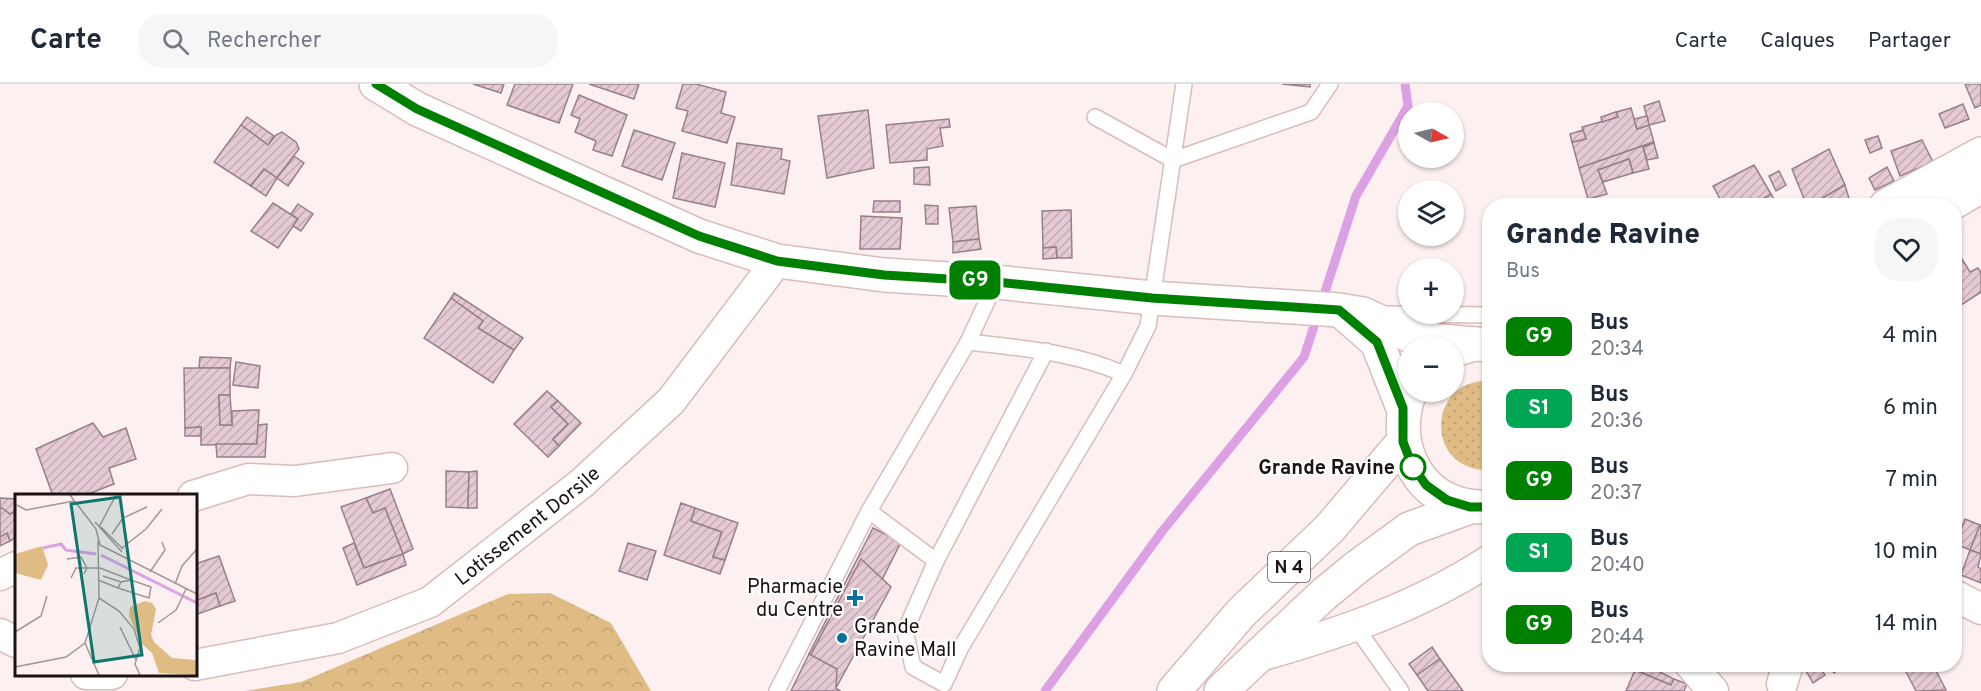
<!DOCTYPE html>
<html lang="fr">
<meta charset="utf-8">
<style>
:root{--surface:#fff;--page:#f6f6f7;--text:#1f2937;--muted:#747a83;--line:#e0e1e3}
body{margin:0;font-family:Overpass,sans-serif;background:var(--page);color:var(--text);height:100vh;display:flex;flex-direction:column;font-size:22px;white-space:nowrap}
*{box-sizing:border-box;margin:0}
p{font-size:20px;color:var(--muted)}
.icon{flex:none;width:33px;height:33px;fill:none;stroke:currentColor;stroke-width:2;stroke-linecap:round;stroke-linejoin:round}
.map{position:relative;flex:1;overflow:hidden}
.side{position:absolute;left:1482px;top:114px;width:480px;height:474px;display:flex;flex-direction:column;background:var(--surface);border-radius:24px;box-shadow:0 2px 4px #0004}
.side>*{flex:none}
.badge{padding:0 12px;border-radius:9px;font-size:21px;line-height:39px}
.needle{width:39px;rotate:98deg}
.tools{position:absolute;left:1398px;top:18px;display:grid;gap:12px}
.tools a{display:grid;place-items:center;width:66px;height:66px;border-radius:50%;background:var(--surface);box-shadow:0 2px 4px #0004;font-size:30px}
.map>.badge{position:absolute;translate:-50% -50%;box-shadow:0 0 0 3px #fff}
.round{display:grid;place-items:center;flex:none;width:63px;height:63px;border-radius:24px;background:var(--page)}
.head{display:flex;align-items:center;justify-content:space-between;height:102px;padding:0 24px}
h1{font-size:28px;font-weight:800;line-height:45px}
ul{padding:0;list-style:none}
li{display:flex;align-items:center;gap:18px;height:72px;padding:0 24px}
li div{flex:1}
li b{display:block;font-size:22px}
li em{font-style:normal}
li .badge{min-width:66px;font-weight:700;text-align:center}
header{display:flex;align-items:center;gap:36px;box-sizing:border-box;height:84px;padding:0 30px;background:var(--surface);border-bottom:2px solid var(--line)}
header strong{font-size:28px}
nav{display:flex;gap:33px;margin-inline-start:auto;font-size:21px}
.search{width:420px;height:54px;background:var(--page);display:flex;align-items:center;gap:15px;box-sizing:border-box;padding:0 21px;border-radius:24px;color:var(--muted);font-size:22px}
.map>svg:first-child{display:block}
.forest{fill:url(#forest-crowns)}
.garden{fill:url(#garden-dots)}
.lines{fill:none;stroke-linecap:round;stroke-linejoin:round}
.stream{stroke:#dca1e5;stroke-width:9}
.building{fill:url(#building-hatch);stroke:#987f8a;stroke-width:1.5}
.lane-casing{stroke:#d9bcbb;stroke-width:18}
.street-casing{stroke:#d9bcbb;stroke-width:33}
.secondary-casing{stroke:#d9bcbb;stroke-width:36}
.primary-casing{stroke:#d9bcbb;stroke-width:36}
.lane{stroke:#fff;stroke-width:15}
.street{stroke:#fff;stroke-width:30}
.secondary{stroke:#fff;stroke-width:33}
.primary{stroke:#fff;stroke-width:33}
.line-casing{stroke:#fff;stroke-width:14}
.line{stroke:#008000;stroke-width:9}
.stop-dot{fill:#fff;stroke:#008000;stroke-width:3}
.poi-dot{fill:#08719d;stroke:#fff;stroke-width:2}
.labels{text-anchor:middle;stroke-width:4.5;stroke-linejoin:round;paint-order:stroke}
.shield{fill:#fff;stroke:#605959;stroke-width:1.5}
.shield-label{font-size:18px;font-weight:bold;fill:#1c1212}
.stop-label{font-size:20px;font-weight:bold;fill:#1c1212;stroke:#fff;text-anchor:end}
.street-label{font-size:20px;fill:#1c1212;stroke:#fff}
.poi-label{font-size:20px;fill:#1c1212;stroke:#fff;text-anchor:end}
.inset-river{fill:none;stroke:#dca1e5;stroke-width:3}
.inset-road{fill:none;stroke:#a39797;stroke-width:1.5}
.view{fill:#0f766e;fill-opacity:0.15;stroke:#0f766e;stroke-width:3}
.inset-edge{fill:none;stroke:#1c1212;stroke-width:3}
</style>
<header>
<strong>Carte</strong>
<div class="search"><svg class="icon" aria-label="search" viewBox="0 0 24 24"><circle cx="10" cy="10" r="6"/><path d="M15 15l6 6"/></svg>Rechercher</div>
<nav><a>Carte</a><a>Calques</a><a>Partager</a></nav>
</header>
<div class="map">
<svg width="1981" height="607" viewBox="0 0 1981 607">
<defs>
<pattern id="forest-crowns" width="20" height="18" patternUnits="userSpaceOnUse" patternTransform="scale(1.5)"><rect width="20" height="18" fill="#e0bc85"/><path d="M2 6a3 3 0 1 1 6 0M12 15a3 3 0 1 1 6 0" fill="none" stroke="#c0a172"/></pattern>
<pattern id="garden-dots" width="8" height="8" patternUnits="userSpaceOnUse" patternTransform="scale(1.5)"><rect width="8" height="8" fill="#e0bc85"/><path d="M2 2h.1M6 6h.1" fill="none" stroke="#c0a172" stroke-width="1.8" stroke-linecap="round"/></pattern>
<pattern id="building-hatch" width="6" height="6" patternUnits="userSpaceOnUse" patternTransform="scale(1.5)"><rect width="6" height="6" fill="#e5cad5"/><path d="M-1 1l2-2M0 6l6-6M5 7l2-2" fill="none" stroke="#c4acb6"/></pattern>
</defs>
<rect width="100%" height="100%" fill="#fdf0f0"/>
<!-- forest -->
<polygon class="forest" points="550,509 611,539 651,607 245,607 301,598 508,510"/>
<!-- garden -->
<path class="garden" d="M 1490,297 L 1489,386 C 1423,387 1427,293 1490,297 Z"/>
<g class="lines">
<!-- stream -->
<polyline class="stream" points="1045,607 1164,445 1304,273 1356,112 1408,22 1405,0"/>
</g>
<!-- building -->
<g class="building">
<polygon points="473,0 504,0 501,9"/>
<polygon points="515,0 573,0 559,39 507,21"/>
<polygon points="589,0 639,0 634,15"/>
<polygon points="683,0 696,0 726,8 721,29 735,33 727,59 682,47 688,27 676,24"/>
<polygon points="1282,0 1310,0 1310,3"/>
<polygon points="1965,0 1981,0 1981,21 1975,24"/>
<polygon points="579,11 627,31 612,72 593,66 596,57 575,48 580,35 571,31"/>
<polygon points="1659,17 1665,37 1649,41 1644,22"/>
<polygon points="1963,20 1969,35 1945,44 1939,30"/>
<polygon points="1631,24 1637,45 1649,41 1654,58 1579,84 1572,58 1586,55 1582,43 1618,33 1616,28"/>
<polygon points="868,26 874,84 827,94 818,32"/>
<polygon points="1616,28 1618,33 1602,38 1601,33"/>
<polygon points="1647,32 1649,41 1637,45 1634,35"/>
<polygon points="247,33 274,52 268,61 241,41"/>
<polygon points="949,35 950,43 940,44 943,62 927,65 927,76 890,79 886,41"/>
<polygon points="241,41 268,61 276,51 282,48 296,58 299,65 277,94 264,85 251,102 214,78"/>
<polygon points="634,46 675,59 662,96 622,82"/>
<polygon points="1583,46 1586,55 1572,58 1570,50"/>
<polygon points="1878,52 1882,64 1870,69 1865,56"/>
<polygon points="1922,56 1933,78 1900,92 1891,67"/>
<polygon points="1654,58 1643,63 1649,85 1633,89 1629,75 1598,86 1607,110 1588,115 1579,84"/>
<polygon points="737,59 782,65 781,75 790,77 784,110 731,101"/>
<polygon points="1654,59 1658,74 1647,76 1643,63"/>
<polygon points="1829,65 1845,101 1819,116 1821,122 1807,122 1792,85"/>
<polygon points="682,69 725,79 715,123 673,114"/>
<polygon points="294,72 304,79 288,102 277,94"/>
<polygon points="1629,75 1633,89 1603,98 1598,86"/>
<polygon points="1754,81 1771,110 1751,122 1724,122 1713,102"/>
<polygon points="929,83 930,101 914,100 914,84"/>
<polygon points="1887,83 1894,97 1875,106 1869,94"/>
<polygon points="264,85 277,94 266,112 251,102"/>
<polygon points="1779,87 1786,101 1776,107 1769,92"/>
<polygon points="1845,101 1850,118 1843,122 1821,122 1819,116"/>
<polygon points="1771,110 1778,122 1751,122"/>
<polygon points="874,117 900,117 900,128 873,128"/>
<polygon points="273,119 298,135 278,164 251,147"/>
<polygon points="298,120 313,130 301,147 293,142 298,135 291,130"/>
<polygon points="925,121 938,122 938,140 926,140"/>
<polygon points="976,122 979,155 953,158 949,124"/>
<polygon points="1071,126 1072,174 1057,174 1056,163 1043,164 1042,127"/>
<polygon points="861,132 902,134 900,165 860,165"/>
<polygon points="979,155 981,165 953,169 953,158"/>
<polygon points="1056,163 1057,174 1043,175 1043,164"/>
<polygon points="1960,172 1970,188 1978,184 1981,189 1981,208 1958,223 1954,218 1954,175"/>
<polygon points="454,209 523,254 514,266 478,244 483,237 451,214"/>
<polygon points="451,214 483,237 478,244 514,266 493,299 424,254"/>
<polygon points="200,273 231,274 230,284 199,284"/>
<polygon points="236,278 260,282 258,304 233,301"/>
<polygon points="184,284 230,284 230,311 219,311 220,341 232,341 232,327 259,326 257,360 201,361 201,343 185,344"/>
<polygon points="547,307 558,317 551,323 568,340 553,355 559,362 548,373 514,340"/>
<polygon points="219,311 230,311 232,341 220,341"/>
<polygon points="558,317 581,339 559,362 553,355 568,340 551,323"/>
<polygon points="93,339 103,353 126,344 136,375 109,384 114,400 83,412 53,412 36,365"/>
<polygon points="267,340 265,373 217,373 216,360 257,360 258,341"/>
<polygon points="201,343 201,352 185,352 185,344"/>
<polygon points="446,387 469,388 468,424 446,423"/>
<polygon points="477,387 477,424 468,424 469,388"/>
<polygon points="390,405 413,465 403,470 385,424 373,429 366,414"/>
<polygon points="0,414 16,415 16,427 10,430 0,425"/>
<polygon points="366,414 373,429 385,424 403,470 364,484 341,423"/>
<polygon points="681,419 695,424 691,437 722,448 713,473 725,476 720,490 664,471"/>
<polygon points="2,424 10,430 16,427 16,453 10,457 7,449 0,453 0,425"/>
<polygon points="695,424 738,439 725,476 713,473 722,448 691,437"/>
<polygon points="1965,435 1980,441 1970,466 1956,460"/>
<polygon points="1980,441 1981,441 1981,470 1970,466"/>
<polygon points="873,444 901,458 837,585 809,570"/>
<polygon points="7,449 10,457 0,462 0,453"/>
<polygon points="354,459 364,484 403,470 406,481 357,501 343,464"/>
<polygon points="628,459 656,467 647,496 619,487"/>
<polygon points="1970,466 1981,470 1978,483 1981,485 1981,499 1961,491"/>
<polygon points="219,472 235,517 220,522 216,509 195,517 195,480"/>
<polygon points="861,475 891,503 836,604 840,607 792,607"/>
<polygon points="216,509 220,522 195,531 195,517"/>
<polygon points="1432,563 1440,575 1417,591 1409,580"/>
<polygon points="809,570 837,585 836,604 840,607 791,607"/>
<polygon points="1440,575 1463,607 1428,607 1417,591"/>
<polygon points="1636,580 1644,580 1674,595 1671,601 1635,586"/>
<polygon points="1802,580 1818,580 1825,591 1813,599"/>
<polygon points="1828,580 1845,580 1834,589"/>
<polygon points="1922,580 1924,585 1934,583 1946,606 1916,607 1903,582"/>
<polygon points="1635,586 1671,601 1674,595 1687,600 1684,607 1626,607"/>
</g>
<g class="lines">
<defs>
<g id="lane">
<polyline points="1095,33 1173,76 1311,28 1330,0"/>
<polyline points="996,198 968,258 869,427 936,477 905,547 913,583 944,600 960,565 1124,290 1148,242 1184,0"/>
<polyline points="1385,230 1490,231"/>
<path d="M 968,258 C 1021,264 1074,268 1124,290"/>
<polyline points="936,477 1046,267"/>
<polyline points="1355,542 1401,607"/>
<polyline points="777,607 869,427"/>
</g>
<g id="street">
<polyline points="193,412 248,395 295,397 392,384"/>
<polyline points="0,491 16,483"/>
<polyline points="1954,511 1981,525"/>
<polyline points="0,550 16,558"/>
<path d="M 1256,573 C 1338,550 1418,523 1490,476"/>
<polyline points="1690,580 1713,607"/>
<path id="s1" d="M 195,581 L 338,554 L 430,518 L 582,399 L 671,317 L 777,177"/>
<polyline points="86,590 112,590"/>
<polyline points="1782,600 1788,580"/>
</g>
<g id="secondary">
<polyline points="376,0 417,25 699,152 777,177 884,191 996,198 1152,214 1339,226 1363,230 1417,255 1475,260"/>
<polyline points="1347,232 1377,258 1403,324"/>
</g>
<g id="primary">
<polyline points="1886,122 1981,70"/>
<polyline points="1947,122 1981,102"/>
<polyline points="1454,266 1475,260 1490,261"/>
<path d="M 1410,308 C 1389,360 1419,422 1480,423"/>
<polyline points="1174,607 1241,529 1330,444 1403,358"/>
<polyline points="1221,607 1323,511 1357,483 1409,445 1470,423"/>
</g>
</defs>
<!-- lane casing -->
<use href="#lane" class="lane-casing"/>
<!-- street casing -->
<use href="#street" class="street-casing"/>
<!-- secondary casing -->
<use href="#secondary" class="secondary-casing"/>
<!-- primary casing -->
<use href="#primary" class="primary-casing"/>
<!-- lane -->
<use href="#lane" class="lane"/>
<!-- street -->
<use href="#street" class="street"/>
<!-- secondary -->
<use href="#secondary" class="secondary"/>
<!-- primary -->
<use href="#primary" class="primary"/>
</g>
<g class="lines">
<defs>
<polyline id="line" points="376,0 417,25 699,152 777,177 884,191 996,198 1152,214 1339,226 1377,258 1403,324 1403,358 1412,381 1426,401 1447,416 1470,423 1490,423"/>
</defs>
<!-- line casing -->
<use href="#line" class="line-casing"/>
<!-- line -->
<use href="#line" class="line"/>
</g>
<!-- markers -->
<circle class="stop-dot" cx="1413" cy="383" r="12"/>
<g class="poi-dot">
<path d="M852 505h6v6h6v6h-6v6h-6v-6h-6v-6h6z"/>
<circle cx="842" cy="554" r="6"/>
</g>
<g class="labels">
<!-- shield labels -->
<rect class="shield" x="1268" y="468" width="42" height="30" rx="4.5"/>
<g class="shield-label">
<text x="1289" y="489">N 4</text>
</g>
<!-- stop labels -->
<g class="stop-label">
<text x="1395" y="390">Grande Ravine</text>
</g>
<!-- street labels -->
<g class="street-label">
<text dy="7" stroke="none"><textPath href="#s1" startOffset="368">Lotissement Dorsile</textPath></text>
</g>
<!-- poi labels -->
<g class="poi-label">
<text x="843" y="509">Pharmacie<tspan x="843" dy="23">du Centre</tspan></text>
<text x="854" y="549" text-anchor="start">Grande<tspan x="854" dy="23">Ravine Mall</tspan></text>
</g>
</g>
<!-- overview -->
<g transform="translate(15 410)">
<rect width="182" height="182" fill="#fdf0f0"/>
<path d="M 130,107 L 137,109 L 141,115 L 136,141 L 139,148 L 157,164 L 181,166 L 181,181 L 144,179 L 137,159 L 127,150 L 114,122 L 115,113 Z" fill="#e0bc85"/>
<path d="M 27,52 L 33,71 L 26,86 L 0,79 L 0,60 Z" fill="#e0bc85"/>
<path class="inset-river" d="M 28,54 L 46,50 L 51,56 L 81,60M 86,61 L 182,109"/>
<path class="inset-road" d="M 55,1 L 81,35 L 85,51 L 182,100M 2,11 L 11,16 L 59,7M 80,28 L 107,58M 84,33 L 101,1M 86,33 L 108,55M 97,40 L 108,24 L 132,13M 107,54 L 131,35 L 147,15M 52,65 L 66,63 L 72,74 L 69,80M 135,78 L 150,56 L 147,48M 88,82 L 106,88M 56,84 L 61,74 L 85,74 L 116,86 L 106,88 L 103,94 L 83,86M 160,90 L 167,72 L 182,55M 103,94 L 134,104 L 136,93 L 116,86M 84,104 L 104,117 L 119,135 L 125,154 L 120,170 L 125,181M 143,129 L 161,116 L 171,95M 105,133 L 121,166M 0,138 L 26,122 L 32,102M 70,149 L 84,181M 0,173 L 51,163 L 70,149 L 84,104 L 83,47"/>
<path class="view" d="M 105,3 L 127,161 L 79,168 L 56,10 Z"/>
<rect width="182" height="182" class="inset-edge"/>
</g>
</svg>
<div class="tools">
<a><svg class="needle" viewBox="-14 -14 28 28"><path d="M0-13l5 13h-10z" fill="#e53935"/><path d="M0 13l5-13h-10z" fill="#747a83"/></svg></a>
<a><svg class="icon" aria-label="layers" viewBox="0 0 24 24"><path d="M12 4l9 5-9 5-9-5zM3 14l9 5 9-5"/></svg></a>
<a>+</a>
<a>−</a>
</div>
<b class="badge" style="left:975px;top:196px;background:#008000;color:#fff">G9</b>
<section class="side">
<div class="head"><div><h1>Grande Ravine</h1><p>Bus</p></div><a class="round"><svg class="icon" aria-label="heart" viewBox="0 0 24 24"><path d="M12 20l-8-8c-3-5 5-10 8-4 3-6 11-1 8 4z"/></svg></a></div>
<ul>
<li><span class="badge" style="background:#008000;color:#fff">G9</span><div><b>Bus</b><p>20:34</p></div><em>4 min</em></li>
<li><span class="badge" style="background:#00a651;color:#fff">S1</span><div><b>Bus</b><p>20:36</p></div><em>6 min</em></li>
<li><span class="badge" style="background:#008000;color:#fff">G9</span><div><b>Bus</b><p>20:37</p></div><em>7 min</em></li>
<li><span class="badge" style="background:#00a651;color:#fff">S1</span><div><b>Bus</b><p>20:40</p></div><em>10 min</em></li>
<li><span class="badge" style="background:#008000;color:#fff">G9</span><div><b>Bus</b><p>20:44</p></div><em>14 min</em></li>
</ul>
</section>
</div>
